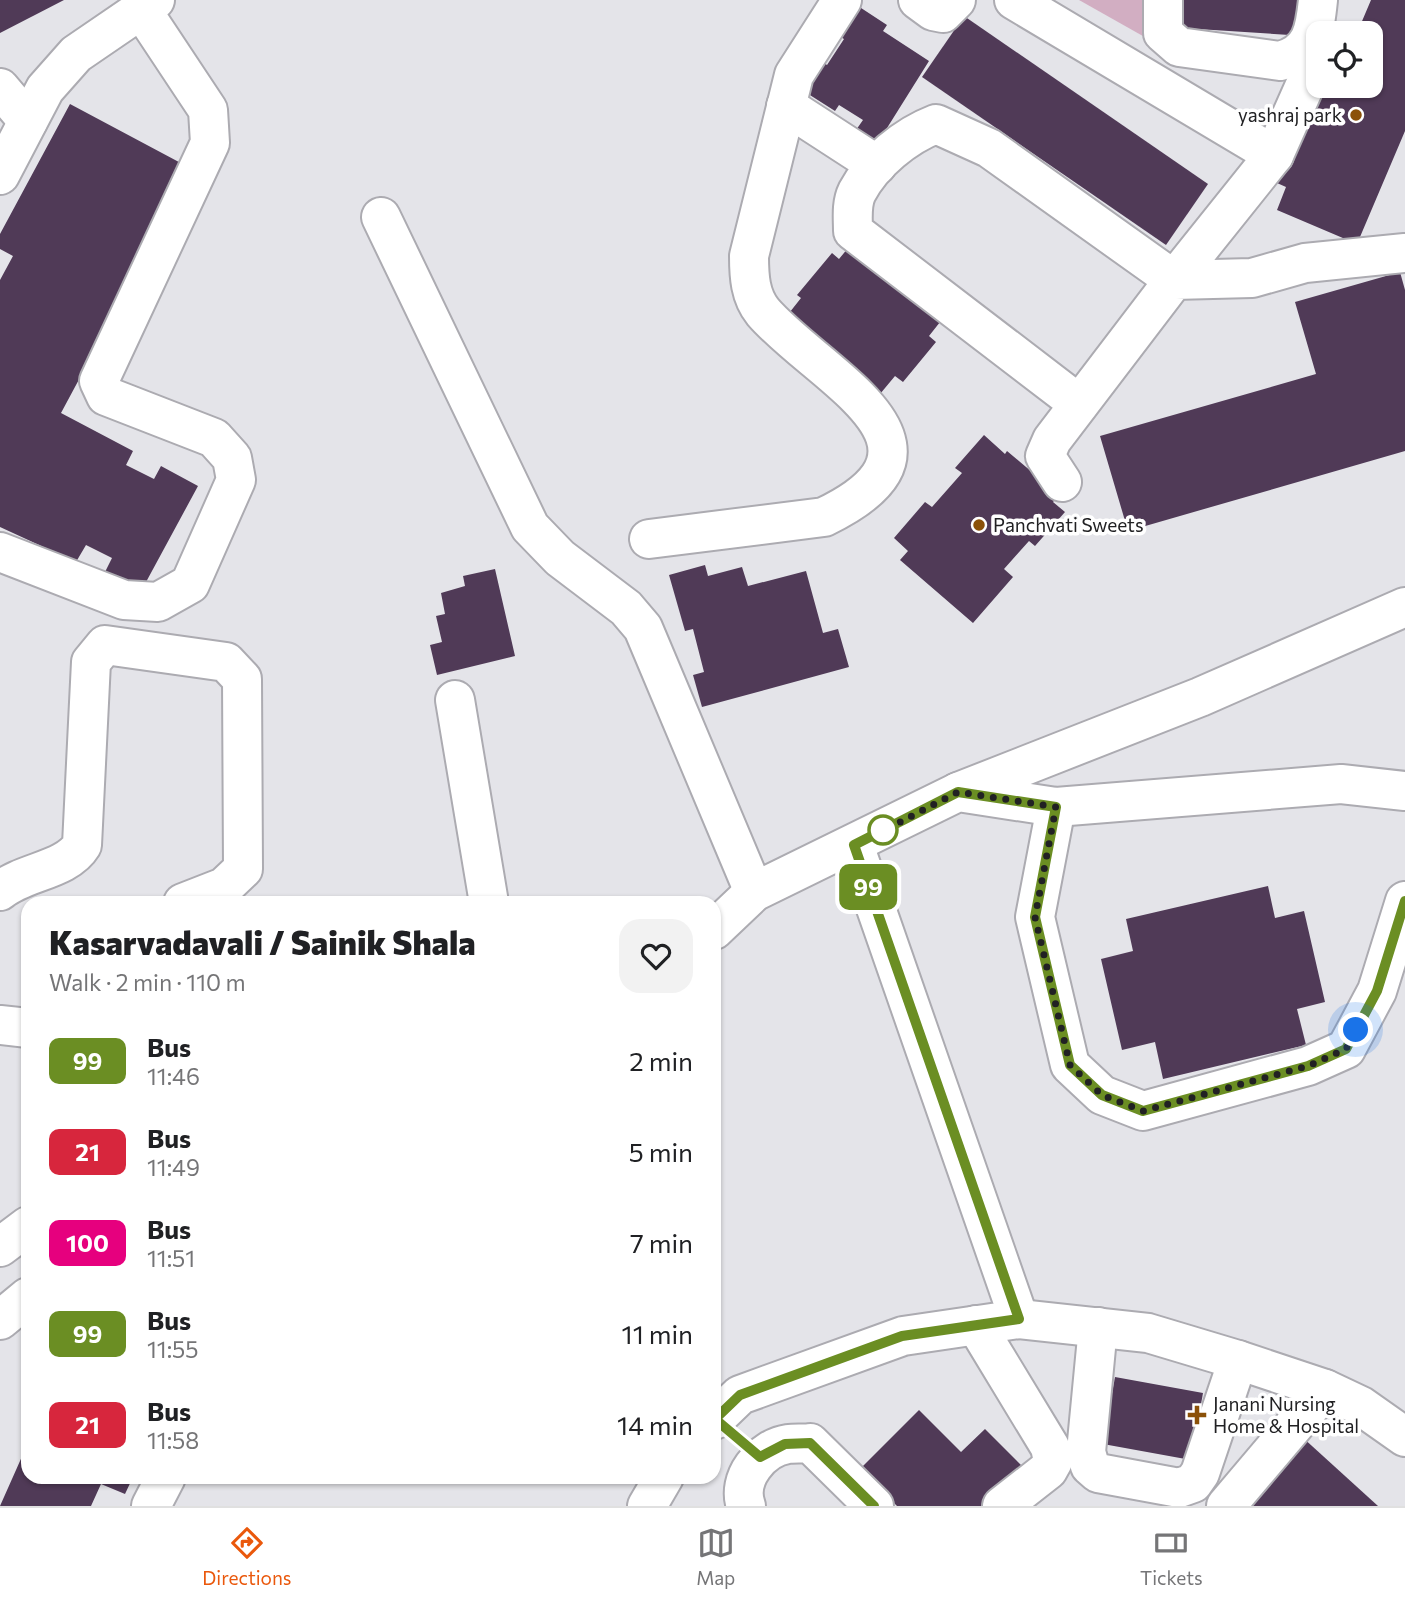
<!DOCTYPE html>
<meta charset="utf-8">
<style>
:root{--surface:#fff;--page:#f2f2f2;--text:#202124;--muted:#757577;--line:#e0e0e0;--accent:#ea580c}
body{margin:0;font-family:Commissioner,sans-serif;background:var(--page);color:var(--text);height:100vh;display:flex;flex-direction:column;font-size:26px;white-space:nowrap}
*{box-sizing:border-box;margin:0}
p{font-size:23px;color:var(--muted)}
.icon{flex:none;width:38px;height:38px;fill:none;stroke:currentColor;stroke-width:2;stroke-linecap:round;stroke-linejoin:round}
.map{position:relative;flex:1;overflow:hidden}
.side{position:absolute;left:21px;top:896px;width:700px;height:588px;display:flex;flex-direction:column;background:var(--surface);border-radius:21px;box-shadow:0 2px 5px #0004}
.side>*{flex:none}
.badge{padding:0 14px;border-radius:10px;font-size:24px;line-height:46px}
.tools{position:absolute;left:1306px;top:21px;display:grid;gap:14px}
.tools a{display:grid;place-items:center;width:77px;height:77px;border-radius:14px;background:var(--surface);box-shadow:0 2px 5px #0004;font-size:35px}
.you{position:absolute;width:35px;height:35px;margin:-18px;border:5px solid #fff;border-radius:50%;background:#1a73e8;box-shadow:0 0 0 10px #1a73e833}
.map>.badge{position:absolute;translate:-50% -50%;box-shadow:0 0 0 4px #fff}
.round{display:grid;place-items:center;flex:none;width:74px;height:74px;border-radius:21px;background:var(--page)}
.overview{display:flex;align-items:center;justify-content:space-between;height:119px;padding:0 28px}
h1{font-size:33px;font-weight:800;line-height:52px}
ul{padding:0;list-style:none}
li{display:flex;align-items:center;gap:21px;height:91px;padding:0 28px}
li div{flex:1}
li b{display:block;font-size:26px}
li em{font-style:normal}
li .badge{min-width:77px;font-weight:700;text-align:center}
.tabs{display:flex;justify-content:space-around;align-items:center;height:98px;border-top:2px solid var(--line);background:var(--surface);font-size:19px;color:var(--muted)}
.tabs a{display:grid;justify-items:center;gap:4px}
.tabs .active{color:var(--accent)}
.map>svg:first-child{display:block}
.green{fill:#d2aec2}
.building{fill:#503a57}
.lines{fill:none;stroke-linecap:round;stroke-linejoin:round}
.street-casing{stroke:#acabb1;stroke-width:42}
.secondary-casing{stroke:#acabb1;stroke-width:42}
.street{stroke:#fff;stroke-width:38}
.secondary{stroke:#fff;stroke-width:38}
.line-casing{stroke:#fff;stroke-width:16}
.line{stroke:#6b8e23;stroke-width:10}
.walk{stroke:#212123;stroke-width:7;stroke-dasharray:0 12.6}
.poi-dot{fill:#8b5108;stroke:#fff;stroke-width:2.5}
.stop-dot{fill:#fff;stroke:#6b8e23;stroke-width:3.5}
.labels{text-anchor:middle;stroke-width:7;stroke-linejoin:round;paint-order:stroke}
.poi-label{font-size:19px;fill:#212123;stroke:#fff;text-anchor:start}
</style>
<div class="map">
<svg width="1405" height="1506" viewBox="0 0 1405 1506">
<rect width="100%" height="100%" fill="#e4e4e9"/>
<!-- green -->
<polygon class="green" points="1079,0 1174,0 1173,53"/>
<!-- building -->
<g class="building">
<polygon points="0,0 64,0 0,33"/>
<polygon points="1184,0 1307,0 1305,36 1182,28"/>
<polygon points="1371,0 1405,0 1405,131 1357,244 1277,210 1286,187 1277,183 1316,92 1329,98 1334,86 1370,86 1370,33 1357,33"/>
<polygon points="858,6 887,25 883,31 929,61 877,144 856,130 863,120 839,105 835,111 802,90 821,61 827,65 844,39 839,36"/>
<polygon points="964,16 1208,184 1166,245 922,77"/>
<polygon points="70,104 192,169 61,413 133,451 126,465 154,479 161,466 198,486 139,595 103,576 112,558 86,545 76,562 0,527 0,280 13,256 0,249 0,234"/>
<polygon points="853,242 944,317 929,336 936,342 903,382 895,376 880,394 786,317 801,298 797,295 832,253 839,259"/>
<polygon points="1400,272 1405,290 1405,451 1128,531 1100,436 1316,374 1295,302"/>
<polygon points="984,435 1005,454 1007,451 1059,495 1053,502 1065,512 1035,546 1029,541 1004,569 1013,577 973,623 900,560 908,551 894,538 925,502 932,507 962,473 955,468"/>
<polygon points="705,565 708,576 742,567 748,586 806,571 823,633 838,629 849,667 702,707 693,675 704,672 693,629 685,631 669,575"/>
<polygon points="495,569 515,656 437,675 430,645 442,642 436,616 445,614 441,593 465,586 463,576"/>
<polygon points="1268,886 1275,918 1304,911 1325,1002 1297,1009 1306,1045 1163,1079 1155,1042 1122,1050 1101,959 1133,951 1126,919"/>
<polygon points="1115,1377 1203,1393 1191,1460 1103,1444"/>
<polygon points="919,1410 961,1452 985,1429 1022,1466 981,1506 897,1506 860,1469"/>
<polygon points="1301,1436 1378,1506 1249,1506"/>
<polygon points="28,1443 28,1477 133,1477 125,1494 101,1484 91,1506 0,1506"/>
</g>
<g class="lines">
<defs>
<g id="street">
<polyline points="918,0 933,11 943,13 956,0"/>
<path d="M 1014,0 L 1274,155 L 1174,280 L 989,148 L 936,124 C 905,136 873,162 857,192 C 851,204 853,219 853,231 L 1079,404"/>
<path d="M 1163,0 L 1163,33 L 1179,47 L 1280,61 C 1312,53 1315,29 1318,0"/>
<polyline points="0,88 28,121"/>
<polyline points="786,106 877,165"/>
<polyline points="1274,155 1318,56"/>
<polyline points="0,175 45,89 76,54 155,0"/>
<polyline points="381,217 530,527 560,558 626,608 643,628 754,892"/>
<polyline points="1062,482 1045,456 1052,440 1174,280 1252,278 1305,263 1405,253"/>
<path d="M 649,539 L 824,517 C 974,445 819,377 763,312 C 750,296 749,276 749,256 L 794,75 L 842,0"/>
<polyline points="0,552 124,600 158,602 190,584 236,480 232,458 214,438 106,396 99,381 210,143 208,110 141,9"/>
<polyline points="455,700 489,903"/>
<polyline points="958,792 1200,697 1405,607"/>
<polyline points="1056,807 1035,917 1070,1065 1102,1095 1143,1111 1308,1066 1346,1049 1377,991 1405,901"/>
<path d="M 0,891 C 24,871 66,871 82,845 L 91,662 L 105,645 L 226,662 L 242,679 L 243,869 L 224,887 L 183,903"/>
<polyline points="0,1025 28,1028"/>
<polyline points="1019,1319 1148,1333 1238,1360 1325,1389 1361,1406 1405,1437"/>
<polyline points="976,1325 1050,1447 1053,1461 1048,1470 1002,1506"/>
<polyline points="1098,1327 1086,1452 1090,1466 1098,1473 1179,1488 1193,1483 1200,1473 1238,1360"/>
<polyline points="714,1420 740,1395 903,1336 1019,1319 854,845"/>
<polyline points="151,1506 166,1477"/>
<polyline points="647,1506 664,1477"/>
<path d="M 746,1506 C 736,1479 761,1448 788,1444 C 795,1443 803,1444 810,1443 L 874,1506"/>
<polyline points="1226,1506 1325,1389"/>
</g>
<g id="secondary">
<polyline points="714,930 754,892 958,792 1056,807 1341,784 1405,791"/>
<polyline points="0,1247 28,1226"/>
<polyline points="0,1320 28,1297"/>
</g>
</defs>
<!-- street casing -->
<use href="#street" class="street-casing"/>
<!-- secondary casing -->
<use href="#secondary" class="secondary-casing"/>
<!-- street -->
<use href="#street" class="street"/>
<!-- secondary -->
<use href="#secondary" class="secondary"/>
</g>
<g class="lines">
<defs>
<polyline id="line" points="874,1506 810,1443 785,1444 760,1457 715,1419 740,1395 902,1336 1019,1319 854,845 958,792 1056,807 1035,917 1070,1065 1102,1095 1143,1111 1308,1066 1346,1049 1377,991 1405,901"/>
</defs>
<!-- line casing -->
<use href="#line" class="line-casing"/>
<!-- line -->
<use href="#line" class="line"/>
<!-- walk -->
<polyline class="walk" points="883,830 875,835 958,792 1056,807 1035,917 1070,1065 1102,1095 1143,1111 1308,1066 1346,1049 1356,1030"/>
</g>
<!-- markers -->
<g class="poi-dot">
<circle cx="1356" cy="115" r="7"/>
<circle cx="979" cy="525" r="7"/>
<path d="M1193.5 1404.5h7v7h7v7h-7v7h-7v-7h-7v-7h7z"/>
</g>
<circle class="stop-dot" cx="883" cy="830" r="14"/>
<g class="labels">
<!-- poi labels -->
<g class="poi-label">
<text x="1342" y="122" text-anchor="end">yashraj park</text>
<text x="993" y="532">Panchvati Sweets</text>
<text x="1213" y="1411">Janani Nursing<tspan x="1213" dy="22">Home &amp; Hospital</tspan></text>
</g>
</g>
</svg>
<div class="tools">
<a><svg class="icon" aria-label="locate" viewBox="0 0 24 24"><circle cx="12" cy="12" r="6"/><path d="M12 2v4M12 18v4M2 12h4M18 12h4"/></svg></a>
</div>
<div class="you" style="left:1356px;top:1030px"></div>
<b class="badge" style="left:868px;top:887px;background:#6b8e23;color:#fff">99</b>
<section class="side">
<div class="overview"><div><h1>Kasarvadavali / Sainik Shala</h1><p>Walk · 2 min · 110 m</p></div><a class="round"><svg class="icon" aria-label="heart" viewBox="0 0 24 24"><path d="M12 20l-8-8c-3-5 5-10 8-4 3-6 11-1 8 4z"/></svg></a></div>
<ul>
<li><span class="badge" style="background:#6b8e23;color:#fff">99</span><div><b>Bus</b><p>11:46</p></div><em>2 min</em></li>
<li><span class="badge" style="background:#d7263d;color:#fff">21</span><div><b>Bus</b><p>11:49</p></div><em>5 min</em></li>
<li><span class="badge" style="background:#e6007e;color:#fff">100</span><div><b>Bus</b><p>11:51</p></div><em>7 min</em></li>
<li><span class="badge" style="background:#6b8e23;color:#fff">99</span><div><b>Bus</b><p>11:55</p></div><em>11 min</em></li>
<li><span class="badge" style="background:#d7263d;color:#fff">21</span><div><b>Bus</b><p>11:58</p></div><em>14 min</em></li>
</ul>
</section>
</div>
<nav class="tabs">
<a class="active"><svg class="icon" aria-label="directions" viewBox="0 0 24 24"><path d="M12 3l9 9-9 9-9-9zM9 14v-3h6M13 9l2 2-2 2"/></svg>Directions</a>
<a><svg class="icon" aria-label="map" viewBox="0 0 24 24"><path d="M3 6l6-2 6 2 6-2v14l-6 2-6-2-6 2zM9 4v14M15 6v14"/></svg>Map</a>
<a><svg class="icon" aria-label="tickets" viewBox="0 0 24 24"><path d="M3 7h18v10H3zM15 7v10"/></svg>Tickets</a>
</nav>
